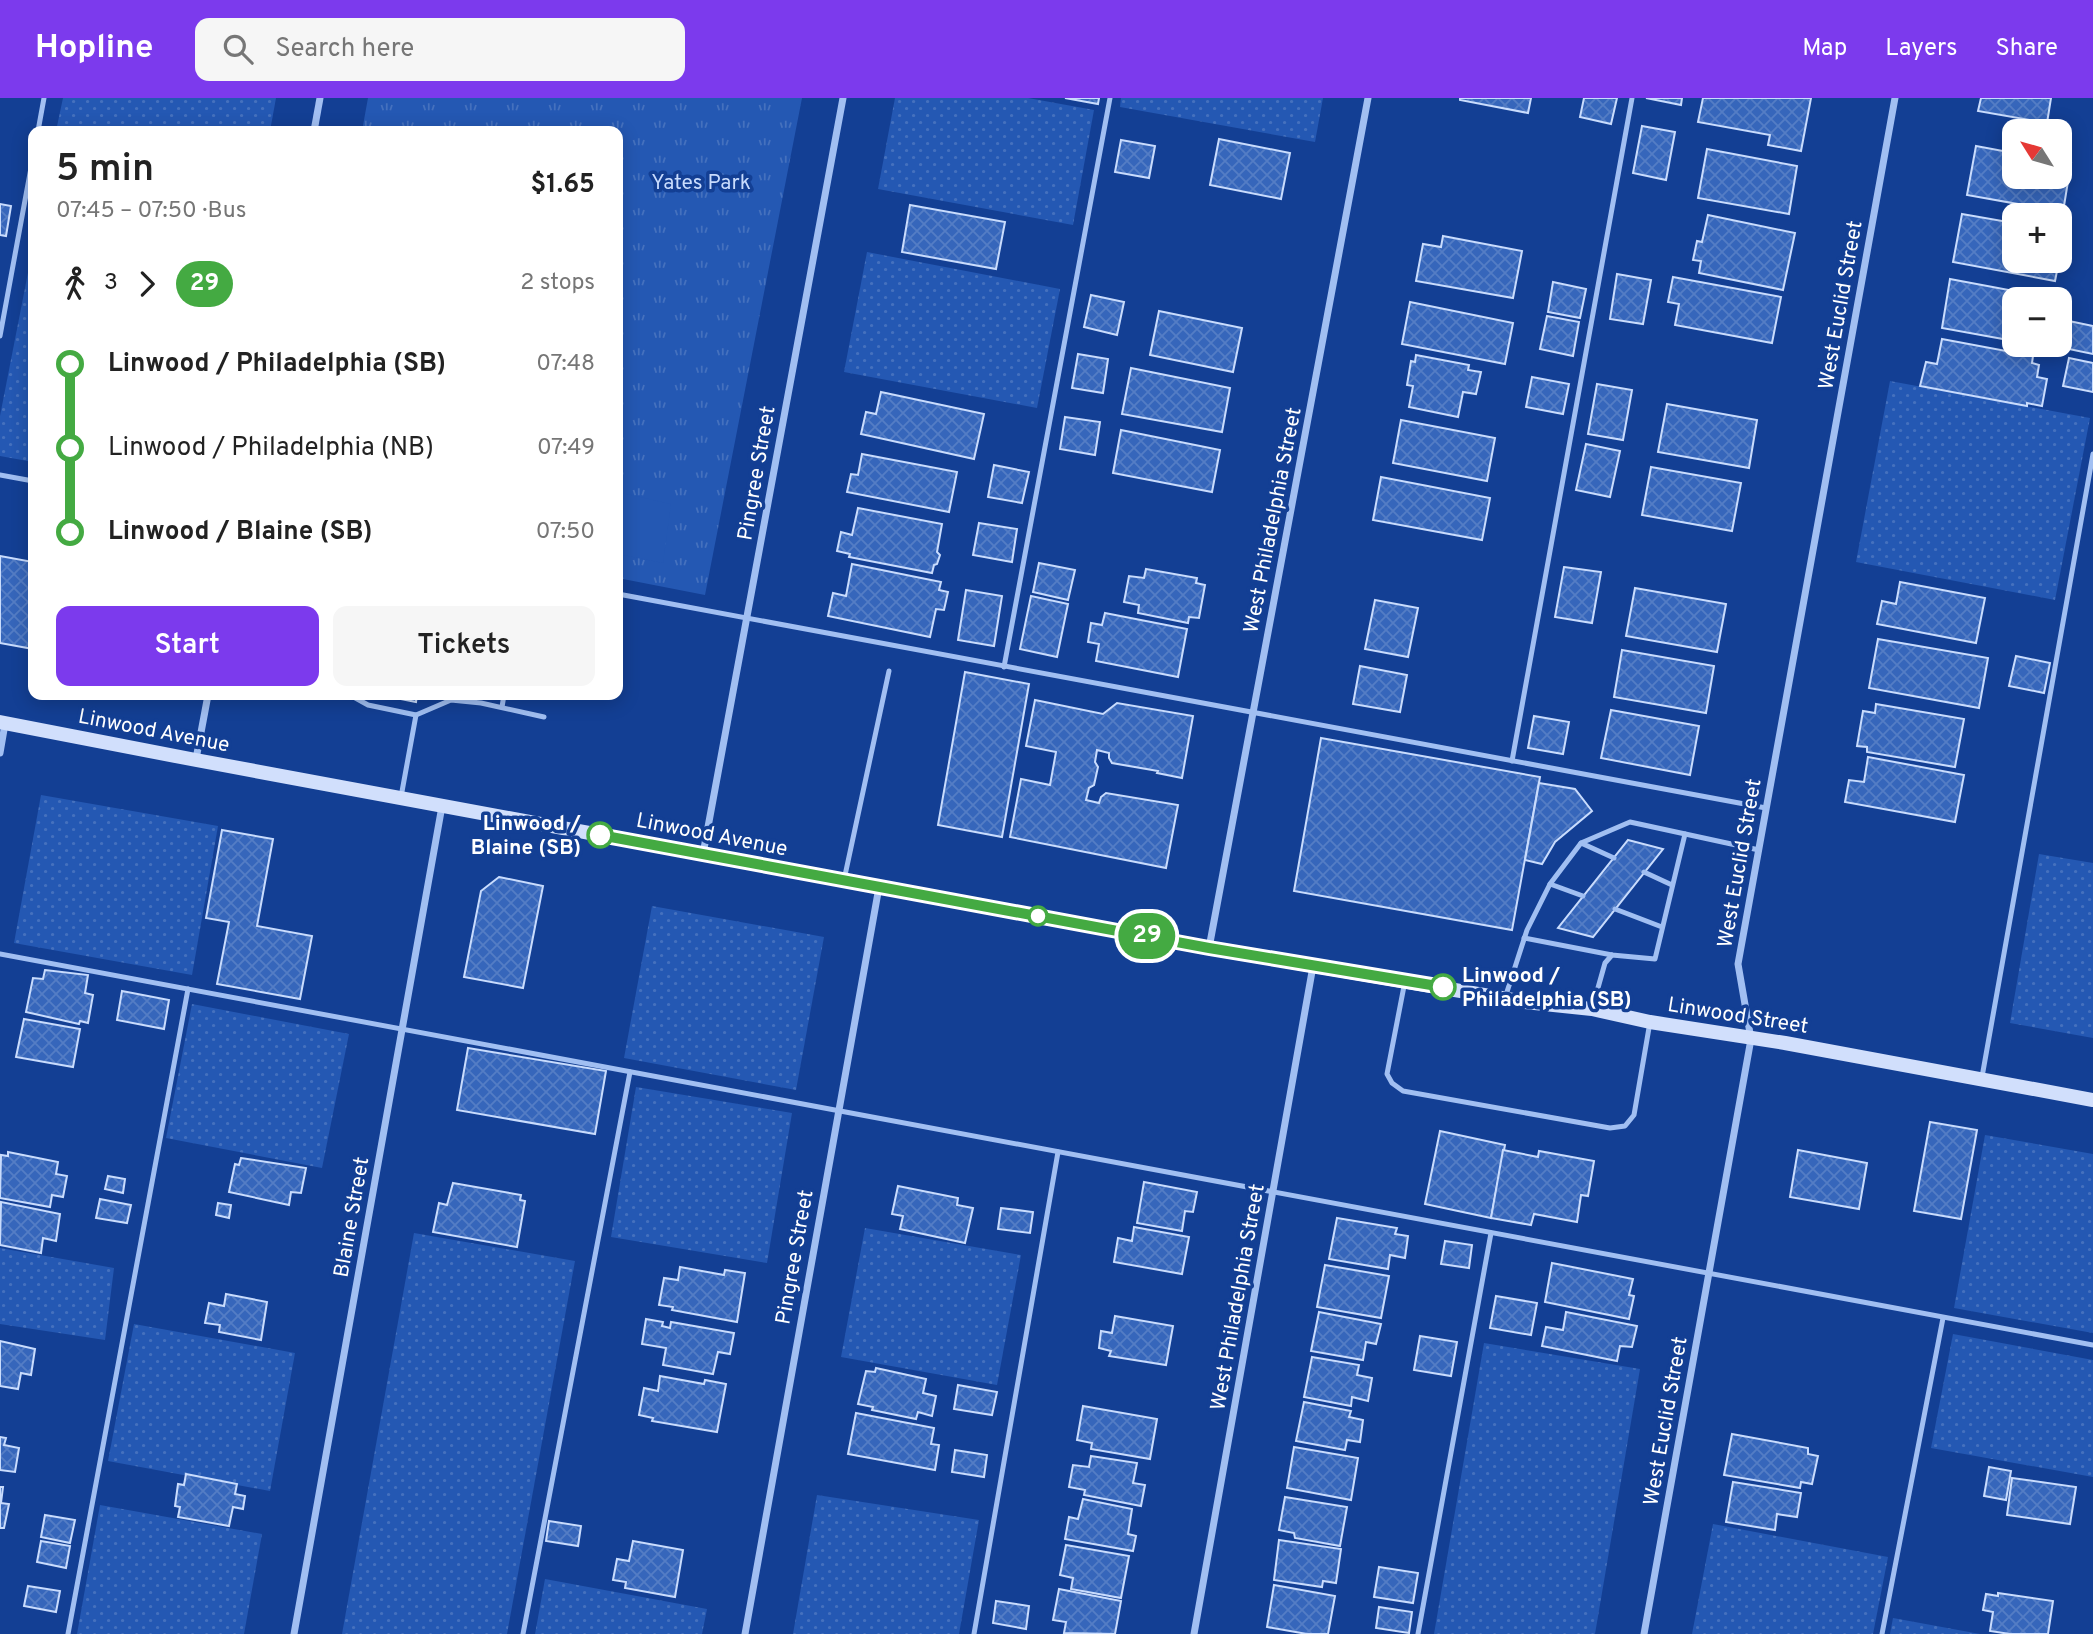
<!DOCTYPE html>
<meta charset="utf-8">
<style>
:root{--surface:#fff;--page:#f6f6f6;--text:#222;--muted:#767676;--accent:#7c3aed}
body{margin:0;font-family:Overpass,sans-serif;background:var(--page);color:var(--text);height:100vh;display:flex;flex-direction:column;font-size:26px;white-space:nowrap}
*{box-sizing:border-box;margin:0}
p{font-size:23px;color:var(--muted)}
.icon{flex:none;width:38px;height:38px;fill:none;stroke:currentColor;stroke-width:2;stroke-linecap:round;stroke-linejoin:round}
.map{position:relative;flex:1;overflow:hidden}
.panel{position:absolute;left:28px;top:28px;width:595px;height:574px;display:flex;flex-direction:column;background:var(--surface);border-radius:14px;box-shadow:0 4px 18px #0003}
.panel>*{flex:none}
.badge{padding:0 14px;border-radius:23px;font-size:24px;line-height:46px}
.needle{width:46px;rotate:307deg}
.fabs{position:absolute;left:2002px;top:21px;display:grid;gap:14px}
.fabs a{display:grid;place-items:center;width:70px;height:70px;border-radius:14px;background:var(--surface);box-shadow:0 4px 18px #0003;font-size:35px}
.map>.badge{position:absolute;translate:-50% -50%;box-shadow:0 0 0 4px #fff}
.legs{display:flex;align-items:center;gap:10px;height:77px;padding:0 28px;font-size:23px}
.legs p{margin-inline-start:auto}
.overview{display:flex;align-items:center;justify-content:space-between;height:119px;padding:0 28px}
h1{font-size:38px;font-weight:600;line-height:52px}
.action{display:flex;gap:14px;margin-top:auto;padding:14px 28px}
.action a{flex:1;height:80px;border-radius:14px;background:var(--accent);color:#fff;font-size:28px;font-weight:600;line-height:80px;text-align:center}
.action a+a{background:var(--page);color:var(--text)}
ul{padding:0 28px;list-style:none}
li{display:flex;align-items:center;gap:24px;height:84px;font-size:26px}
li i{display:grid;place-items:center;width:10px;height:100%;margin:0 9px;background:currentColor}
li i::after{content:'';width:18px;height:18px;margin:-9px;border:5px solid;border-radius:50%;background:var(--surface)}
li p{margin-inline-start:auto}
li:first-child i{background:linear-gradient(#0000 50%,currentColor 0)}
li:last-child i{background:linear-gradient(currentColor 50%,#0000 0)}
header{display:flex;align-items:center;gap:42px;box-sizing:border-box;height:98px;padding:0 35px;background:var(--accent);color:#fff}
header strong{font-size:33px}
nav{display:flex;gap:38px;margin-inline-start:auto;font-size:24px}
.search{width:490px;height:63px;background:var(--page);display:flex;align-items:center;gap:18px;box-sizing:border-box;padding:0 24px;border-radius:14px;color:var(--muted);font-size:26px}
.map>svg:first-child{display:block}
.grass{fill:url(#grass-dots)}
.park{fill:url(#park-tufts)}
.pitch{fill:#2458b3}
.building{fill:url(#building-cross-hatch);stroke:#c9dcfd;stroke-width:2}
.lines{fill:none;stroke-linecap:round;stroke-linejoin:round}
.lane{stroke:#a1bff2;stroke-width:5}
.street{stroke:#a1bff2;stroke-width:7}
.secondary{stroke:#d1dffc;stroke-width:14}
.line-1-casing{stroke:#fff;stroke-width:16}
.line-1{stroke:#44aa42;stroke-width:10}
.stop-1-dot{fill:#fff;stroke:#44aa42;stroke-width:3.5}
.labels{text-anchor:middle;stroke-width:7;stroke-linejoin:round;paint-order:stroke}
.park-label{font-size:21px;fill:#c9dcfd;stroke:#133f94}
.street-label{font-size:21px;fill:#fff;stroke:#133f94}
.stop-label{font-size:21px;font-weight:bold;fill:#fff;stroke:#133f94;text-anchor:end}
</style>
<header>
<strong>Hopline</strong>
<div class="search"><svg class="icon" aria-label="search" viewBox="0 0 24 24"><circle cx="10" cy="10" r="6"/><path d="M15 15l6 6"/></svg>Search here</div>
<nav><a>Map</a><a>Layers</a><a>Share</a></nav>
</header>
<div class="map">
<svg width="2093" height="1536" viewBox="0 0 2093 1536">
<defs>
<pattern id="grass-dots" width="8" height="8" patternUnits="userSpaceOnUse" patternTransform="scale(1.75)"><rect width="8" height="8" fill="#2458b3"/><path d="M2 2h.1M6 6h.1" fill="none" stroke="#4571be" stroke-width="1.8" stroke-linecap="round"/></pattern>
<pattern id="park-tufts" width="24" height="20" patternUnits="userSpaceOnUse" patternTransform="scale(1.75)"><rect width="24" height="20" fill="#2458b3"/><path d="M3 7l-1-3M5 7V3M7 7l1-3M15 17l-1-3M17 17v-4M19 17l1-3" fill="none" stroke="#4571be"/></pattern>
<pattern id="building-cross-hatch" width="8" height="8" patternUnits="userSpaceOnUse" patternTransform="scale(1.75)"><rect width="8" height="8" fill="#3666bb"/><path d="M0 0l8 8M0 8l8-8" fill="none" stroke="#547dc5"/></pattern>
</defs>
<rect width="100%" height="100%" fill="#133f94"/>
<!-- grass -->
<g class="grass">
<polygon points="63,0 276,0 270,33 56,33"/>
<polygon points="895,0 1028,0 1094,12 1073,127 878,91"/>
<polygon points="1121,0 1323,0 1315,44 1120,9"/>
<polygon points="33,149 33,364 0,358 0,318"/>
<polygon points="867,154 1060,191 1037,310 844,274"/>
<polygon points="1890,283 2090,320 2055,502 1856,464"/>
<polygon points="41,697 218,728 192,877 14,845"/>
<polygon points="2039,756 2093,765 2093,940 2010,925"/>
<polygon points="652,808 824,839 796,992 624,960"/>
<polygon points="192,906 349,936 322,1070 166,1040"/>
<polygon points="636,989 792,1015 767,1165 611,1139"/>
<polygon points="1985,1037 2093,1056 2093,1235 1954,1210"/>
<polygon points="865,1130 1021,1157 997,1287 841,1259"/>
<polygon points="414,1135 575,1163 507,1536 342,1536"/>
<polygon points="0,1150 114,1170 105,1242 0,1226"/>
<polygon points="134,1226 295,1255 270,1393 108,1363"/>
<polygon points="1953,1236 2093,1262 2093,1379 1931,1350"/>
<polygon points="1484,1245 1640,1271 1595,1536 1434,1536"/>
<polygon points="817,1397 979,1422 959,1536 793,1536"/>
<polygon points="100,1407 262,1436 244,1536 77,1536"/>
<polygon points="1713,1426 1888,1459 1873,1536 1692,1536"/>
<polygon points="545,1481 707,1511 702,1536 535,1536"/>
<polygon points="1893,1520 1980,1536 1890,1536"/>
</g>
<!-- park -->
<polygon class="park" points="368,0 802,0 705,497 618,480 618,33 362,33"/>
<!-- pitch -->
<polygon class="pitch" points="618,394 671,406 663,465 618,456"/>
<!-- building -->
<g class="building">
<polygon points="1065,0 1099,0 1098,6"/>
<polygon points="1460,0 1531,0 1528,15 1460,2"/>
<polygon points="1584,0 1617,0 1611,26 1580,19"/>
<polygon points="1646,0 1682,0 1681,7"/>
<polygon points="1703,0 1811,0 1801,53 1768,47 1770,37 1698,24"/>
<polygon points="1981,0 2051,0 2047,25 1978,13"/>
<polygon points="1642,28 1675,34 1666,82 1633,75"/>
<polygon points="1219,41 1290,55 1281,101 1210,87"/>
<polygon points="1121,42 1155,48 1149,80 1115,74"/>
<polygon points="1976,48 2014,55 2014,79 2060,79 2060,63 2071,65 2063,114 1967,97"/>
<polygon points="1707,51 1797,68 1789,116 1698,100"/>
<polygon points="0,106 11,108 6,138 0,137"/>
<polygon points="910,107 1005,124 996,171 902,154"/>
<polygon points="1962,116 2014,125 2014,163 2059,163 2055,183 1953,164"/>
<polygon points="1708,117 1795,135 1783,192 1699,175 1701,163 1693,162 1697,143 1702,144"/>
<polygon points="2060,134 2064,134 2060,157"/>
<polygon points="1443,138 1522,153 1513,200 1416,183 1423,146 1441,149"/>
<polygon points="1617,176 1651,182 1643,226 1610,221"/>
<polygon points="1673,179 1781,199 1772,245 1675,227 1679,206 1668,204"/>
<polygon points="1950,181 2041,198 2040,201 2014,201 2014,243 1942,230"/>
<polygon points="1553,184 1586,191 1580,220 1548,214"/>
<polygon points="1091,197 1124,204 1117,237 1084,229"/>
<polygon points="1410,204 1513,225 1505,266 1402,246"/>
<polygon points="1159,213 1242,230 1233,274 1150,257"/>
<polygon points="1547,218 1579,224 1573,258 1540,251"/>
<polygon points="2069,223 2093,228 2093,256 2064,250"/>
<polygon points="1942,241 2033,258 2032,265 2039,267 2037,279 2047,281 2042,308 2027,305 2027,308 1920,288 1926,264 1937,266"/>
<polygon points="1078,256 1108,261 1103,295 1072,290"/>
<polygon points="1416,257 1469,267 1468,272 1481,274 1476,296 1463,294 1458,319 1409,309 1413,288 1407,287 1411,263 1415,264"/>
<polygon points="2069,260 2093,265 2093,294 2063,288"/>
<polygon points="1131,270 1230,290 1222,334 1122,316"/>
<polygon points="1532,279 1569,286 1563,316 1526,309"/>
<polygon points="1597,286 1632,292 1623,342 1588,336"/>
<polygon points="881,294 984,316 974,361 861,336 866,314 876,316"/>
<polygon points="1667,306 1757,322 1749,370 1658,354"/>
<polygon points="1065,319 1100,324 1095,357 1060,351"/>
<polygon points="1401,322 1495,340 1487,383 1393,365"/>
<polygon points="1121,332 1220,352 1212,394 1113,375"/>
<polygon points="1586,346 1620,353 1610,399 1576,392"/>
<polygon points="862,356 957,374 949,414 847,394 851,376 858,377"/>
<polygon points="994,367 1029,374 1022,405 988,399"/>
<polygon points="1651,369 1741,385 1732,433 1642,417"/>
<polygon points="1381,379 1490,400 1482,442 1373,422"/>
<polygon points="858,410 942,426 937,454 940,457 937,466 934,467 932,475 849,459 850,456 837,453 841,434 852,437"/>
<polygon points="979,425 1017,431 1012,464 973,457"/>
<polygon points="0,458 33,464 33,551 0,545"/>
<polygon points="1039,465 1075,472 1068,502 1033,494"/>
<polygon points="852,466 941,484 939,492 948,494 944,512 936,511 930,539 828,518 833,495 846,498"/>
<polygon points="1564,469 1601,474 1592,525 1555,519"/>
<polygon points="1146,471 1197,480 1196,485 1205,487 1199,520 1189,519 1188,525 1138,515 1139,507 1124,504 1129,478 1144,480"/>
<polygon points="1900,484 1985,500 1976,545 1877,526 1882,503 1896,506"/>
<polygon points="1635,490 1726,506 1717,554 1626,538"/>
<polygon points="966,492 1002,498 994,548 958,542"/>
<polygon points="1031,498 1068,506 1057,559 1020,551"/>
<polygon points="1375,502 1418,510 1408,559 1365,551"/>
<polygon points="1105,515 1187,531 1178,579 1096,563 1099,546 1088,544 1091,525 1102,527"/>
<polygon points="1878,541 1988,560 1979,610 1869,590"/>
<polygon points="1622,552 1714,568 1706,615 1614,599"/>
<polygon points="2016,558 2050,565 2044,595 2009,588"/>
<polygon points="1360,568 1407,577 1400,614 1353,606"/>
<polygon points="965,574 1029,586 1002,739 938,727"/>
<polygon points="381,597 417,597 416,604"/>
<polygon points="1035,602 1103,616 1117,605 1193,618 1182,680 1157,675 1158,673 1112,665 1109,660 1109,655 1097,652 1095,664 1098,669 1094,687 1089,690 1086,702 1099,705 1101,699 1106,695 1178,707 1166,770 1010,739 1021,681 1050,687 1056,654 1026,648"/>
<polygon points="1876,606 1964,621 1955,669 1867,654 1867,649 1857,648 1863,613 1875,615"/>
<polygon points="1611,612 1699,628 1690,677 1601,660"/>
<polygon points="1534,618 1569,624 1563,656 1528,650"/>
<polygon points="1321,640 1540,679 1512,832 1294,793"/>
<polygon points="1868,659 1964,677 1955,724 1845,704 1849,682 1864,684"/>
<polygon points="1539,685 1575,691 1592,713 1555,744 1542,766 1525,762"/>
<polygon points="222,732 273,741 257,828 312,838 300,901 217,886 229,824 206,820"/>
<polygon points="1628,742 1663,751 1593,839 1558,830"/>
<polygon points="499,779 543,788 523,890 464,879 481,793"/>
<polygon points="45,872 88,877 85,895 93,897 88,925 80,923 79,926 26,914 33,880 43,881"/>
<polygon points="122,893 169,902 164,931 117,922"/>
<polygon points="24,921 80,931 73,969 16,959"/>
<polygon points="468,950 606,973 595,1036 457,1012"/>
<polygon points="1930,1024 1977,1032 1961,1121 1914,1113"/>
<polygon points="1440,1033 1505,1047 1491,1120 1425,1106"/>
<polygon points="1503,1052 1538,1059 1539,1053 1594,1063 1588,1098 1581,1097 1577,1124 1534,1116 1531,1127 1491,1120"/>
<polygon points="1798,1052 1867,1065 1859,1111 1790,1099"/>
<polygon points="8,1054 58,1064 56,1076 67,1078 63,1099 52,1097 50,1109 0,1100 1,1057 8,1058"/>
<polygon points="241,1060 306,1070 301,1095 291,1094 289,1107 229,1094 235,1066 239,1067"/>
<polygon points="108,1078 125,1081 123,1095 105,1091"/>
<polygon points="1144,1084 1197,1094 1193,1114 1185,1113 1182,1133 1137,1125"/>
<polygon points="453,1085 521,1097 520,1102 525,1103 517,1149 433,1134 439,1105 447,1107"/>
<polygon points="898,1088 958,1100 957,1107 973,1110 965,1145 900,1131 903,1118 892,1116"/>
<polygon points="100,1101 131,1107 127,1125 96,1120"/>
<polygon points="1,1104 60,1116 56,1143 43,1140 41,1155 0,1147"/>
<polygon points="218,1105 231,1107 229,1120 216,1117"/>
<polygon points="1001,1110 1033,1114 1030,1135 998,1131"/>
<polygon points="1337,1120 1397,1130 1395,1136 1408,1138 1405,1160 1390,1157 1388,1171 1329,1161"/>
<polygon points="1134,1129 1189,1139 1182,1176 1114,1164 1118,1140 1132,1143"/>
<polygon points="1445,1143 1472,1147 1469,1170 1441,1166"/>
<polygon points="1552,1165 1633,1181 1629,1197 1634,1198 1629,1221 1545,1204"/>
<polygon points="1325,1167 1389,1178 1381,1220 1317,1209"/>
<polygon points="680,1169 724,1177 725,1172 745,1175 737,1224 672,1212 673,1209 659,1207 664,1180 678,1182"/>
<polygon points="226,1196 267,1204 261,1242 219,1234 220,1227 205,1225 209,1205 224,1208"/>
<polygon points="1496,1198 1537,1205 1531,1237 1490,1230"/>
<polygon points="1319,1214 1381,1226 1376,1246 1366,1244 1363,1262 1311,1253"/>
<polygon points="1566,1214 1637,1228 1632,1249 1620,1248 1617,1263 1542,1248 1546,1229 1563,1232"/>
<polygon points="1115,1218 1173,1228 1166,1267 1109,1258 1111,1253 1099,1250 1101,1233 1112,1235"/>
<polygon points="646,1221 663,1224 662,1228 670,1230 671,1224 734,1235 730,1256 718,1254 713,1276 663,1267 666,1250 642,1246"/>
<polygon points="1420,1238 1457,1244 1451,1278 1414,1272"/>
<polygon points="0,1243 35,1251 31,1277 21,1275 18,1291 0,1288"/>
<polygon points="1312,1259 1359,1267 1357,1277 1372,1280 1368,1303 1352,1299 1351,1308 1304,1299"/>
<polygon points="876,1270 926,1281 923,1295 936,1298 932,1318 918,1314 916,1321 872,1312 873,1309 858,1306 866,1273 875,1274"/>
<polygon points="660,1278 704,1286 705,1282 726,1286 717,1334 652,1323 653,1320 639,1317 644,1290 658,1293"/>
<polygon points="958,1287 997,1294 992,1317 954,1311"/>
<polygon points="1304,1304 1351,1313 1349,1319 1363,1322 1360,1344 1347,1342 1345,1352 1296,1343"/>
<polygon points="1083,1308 1157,1321 1150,1361 1091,1351 1092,1345 1077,1342"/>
<polygon points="856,1315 934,1330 931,1346 939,1347 935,1372 848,1356"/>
<polygon points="1732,1336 1808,1350 1808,1356 1818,1358 1812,1386 1801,1384 1800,1390 1724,1377"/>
<polygon points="0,1339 6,1340 4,1347 19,1350 15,1374 0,1372"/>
<polygon points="1294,1349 1358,1360 1351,1402 1287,1390"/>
<polygon points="955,1352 987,1357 984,1379 952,1374"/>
<polygon points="1091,1358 1137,1365 1133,1385 1145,1387 1141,1408 1084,1397 1085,1392 1069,1389 1073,1367 1089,1369"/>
<polygon points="1989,1369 2011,1373 2006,1402 1984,1398"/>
<polygon points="186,1376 237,1386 235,1396 245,1398 243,1411 233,1409 229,1428 178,1419 180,1409 175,1408 178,1386 184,1387"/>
<polygon points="2012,1380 2076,1389 2070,1426 2007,1417"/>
<polygon points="1733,1384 1801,1395 1797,1419 1777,1416 1775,1432 1726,1424"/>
<polygon points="0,1389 3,1389 1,1405 9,1406 4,1430 0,1430"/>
<polygon points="1285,1399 1347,1409 1340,1448 1295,1440 1294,1435 1279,1432"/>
<polygon points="1083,1401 1132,1411 1128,1436 1136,1438 1133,1453 1065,1441 1069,1419 1078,1421"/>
<polygon points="45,1417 75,1422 70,1445 41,1439"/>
<polygon points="549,1423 581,1428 578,1448 546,1443"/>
<polygon points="1279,1442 1341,1451 1336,1485 1323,1483 1322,1489 1274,1482"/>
<polygon points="41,1443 70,1448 66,1470 37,1464"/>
<polygon points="633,1443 683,1452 675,1499 625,1490 626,1484 613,1482 617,1461 629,1463"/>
<polygon points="1066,1447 1129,1458 1121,1500 1071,1491 1073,1480 1060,1477"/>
<polygon points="1379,1469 1418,1475 1413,1505 1374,1499"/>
<polygon points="1274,1487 1335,1498 1328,1536 1307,1536 1267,1529"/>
<polygon points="28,1488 60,1493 56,1514 24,1508"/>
<polygon points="1059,1491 1121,1503 1115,1536 1064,1535 1066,1524 1053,1522"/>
<polygon points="1998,1495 2053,1503 2048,1536 2010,1536 1990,1533 1993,1514 1983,1512 1986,1496 1998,1498"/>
<polygon points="996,1503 1029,1508 1026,1531 993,1525"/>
<polygon points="1379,1509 1412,1514 1409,1535 1376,1530"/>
</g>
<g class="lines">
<!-- lane -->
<g class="lane">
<polyline points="38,33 44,0"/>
<polyline points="0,238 33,59"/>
<polyline points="0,377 33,383"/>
<polyline points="618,496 1766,710"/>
<polyline points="1004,569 1110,0"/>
<polyline points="350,597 368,607 416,617 401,699"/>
<polyline points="502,609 504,597"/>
<polyline points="416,617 451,602 481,605 544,619"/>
<polyline points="1512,663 1632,0"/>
<polyline points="1581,745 1614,760"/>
<polyline points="1644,774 1672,787"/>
<polyline points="844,782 889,573"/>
<polyline points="1550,786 1583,798"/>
<polyline points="1615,811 1662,829"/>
<polyline points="1524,840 1612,857 1655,861 1685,736"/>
<polyline points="0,856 2093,1247"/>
<polyline points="1405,883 1387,976 1392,985 1403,993 1610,1030 1625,1028 1634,1017 1650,924"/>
<polyline points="1505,900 1527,832 1550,786 1581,745 1630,724 1759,752"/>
<polyline points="1592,911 1605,865 1612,857"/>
<polyline points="1982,979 2093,356"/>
<polyline points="68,1536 188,891"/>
<polyline points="523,1536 630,974"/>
<polyline points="974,1536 1058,1054"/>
<polyline points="1418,1536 1491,1135"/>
<polyline points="1882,1536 1943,1220"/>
</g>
<!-- street -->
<g class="street">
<polyline points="314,33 320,0"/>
<polyline points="0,655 5,626"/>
<polyline points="196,661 208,597"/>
<polyline points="703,756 843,0"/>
<polyline points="1209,850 1368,0"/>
<polyline points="294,1536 442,708"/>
<polyline points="745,1536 879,789"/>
<polyline points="1194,1536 1313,868"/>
<polyline points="1644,1536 1751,941 1738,866 1895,0"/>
</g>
<!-- secondary -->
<polyline class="secondary" points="0,624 196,662 1209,850 1525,904 1592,911 1650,924 1785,945 2093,1002"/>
</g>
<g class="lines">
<defs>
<polyline id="line-1" points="600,737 1209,850 1443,889"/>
</defs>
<!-- line-1 casing -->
<use href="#line-1" class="line-1-casing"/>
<!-- line-1 -->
<use href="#line-1" class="line-1"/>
</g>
<!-- markers -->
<g class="stop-1-dot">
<circle cx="600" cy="737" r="12"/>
<circle cx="1038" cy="818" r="9"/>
<circle cx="1443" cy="889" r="12"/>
</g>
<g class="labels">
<!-- park labels -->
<g class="park-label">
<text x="701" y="91">Yates Park</text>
</g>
<!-- street labels -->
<g class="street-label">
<text transform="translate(1840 207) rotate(-80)" y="7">West Euclid Street</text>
<text transform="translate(756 375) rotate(-80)" y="7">Pingree Street</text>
<text transform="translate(1272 422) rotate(-79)" y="7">West Philadelphia Street</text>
<text transform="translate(154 632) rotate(11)" y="7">Linwood Avenue</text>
<text transform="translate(712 736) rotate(11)" y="7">Linwood Avenue</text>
<text transform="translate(1739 765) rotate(-80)" y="7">West Euclid Street</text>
<text transform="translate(1738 917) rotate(9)" y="7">Linwood Street</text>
<text transform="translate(351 1119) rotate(-80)" y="7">Blaine Street</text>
<text transform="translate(794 1159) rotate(-80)" y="7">Pingree Street</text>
<text transform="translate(1237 1199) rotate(-80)" y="7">West Philadelphia Street</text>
<text transform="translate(1665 1323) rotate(-80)" y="7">West Euclid Street</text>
</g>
<!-- stop labels -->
<g class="stop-label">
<text x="581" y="732">Linwood /<tspan x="581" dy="24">Blaine (SB)</tspan></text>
<text x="1462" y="884" text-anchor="start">Linwood /<tspan x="1462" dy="24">Philadelphia (SB)</tspan></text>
</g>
</g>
</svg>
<div class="fabs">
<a><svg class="needle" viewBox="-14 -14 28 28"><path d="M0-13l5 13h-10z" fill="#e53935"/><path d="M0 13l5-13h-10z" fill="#767676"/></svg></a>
<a>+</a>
<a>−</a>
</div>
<b class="badge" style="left:1147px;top:838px;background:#44aa42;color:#fff">29</b>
<section class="panel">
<div class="overview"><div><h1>5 min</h1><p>07:45 – 07:50 · Bus</p></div><b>$1.65</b></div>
<div class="legs"><svg class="icon" aria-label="walk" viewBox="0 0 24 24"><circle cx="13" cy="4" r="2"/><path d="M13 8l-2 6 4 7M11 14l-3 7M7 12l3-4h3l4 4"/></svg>3<svg class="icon" aria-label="forward" viewBox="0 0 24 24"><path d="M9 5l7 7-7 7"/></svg><b class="badge" style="background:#44aa42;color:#fff">29</b><p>2 stops</p></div>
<ul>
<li><i style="color:#44aa42"></i><b>Linwood / Philadelphia (SB)</b><p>07:48</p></li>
<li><i style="color:#44aa42"></i><span>Linwood / Philadelphia (NB)</span><p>07:49</p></li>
<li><i style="color:#44aa42"></i><b>Linwood / Blaine (SB)</b><p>07:50</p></li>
</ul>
<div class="action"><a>Start</a><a>Tickets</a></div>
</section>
</div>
